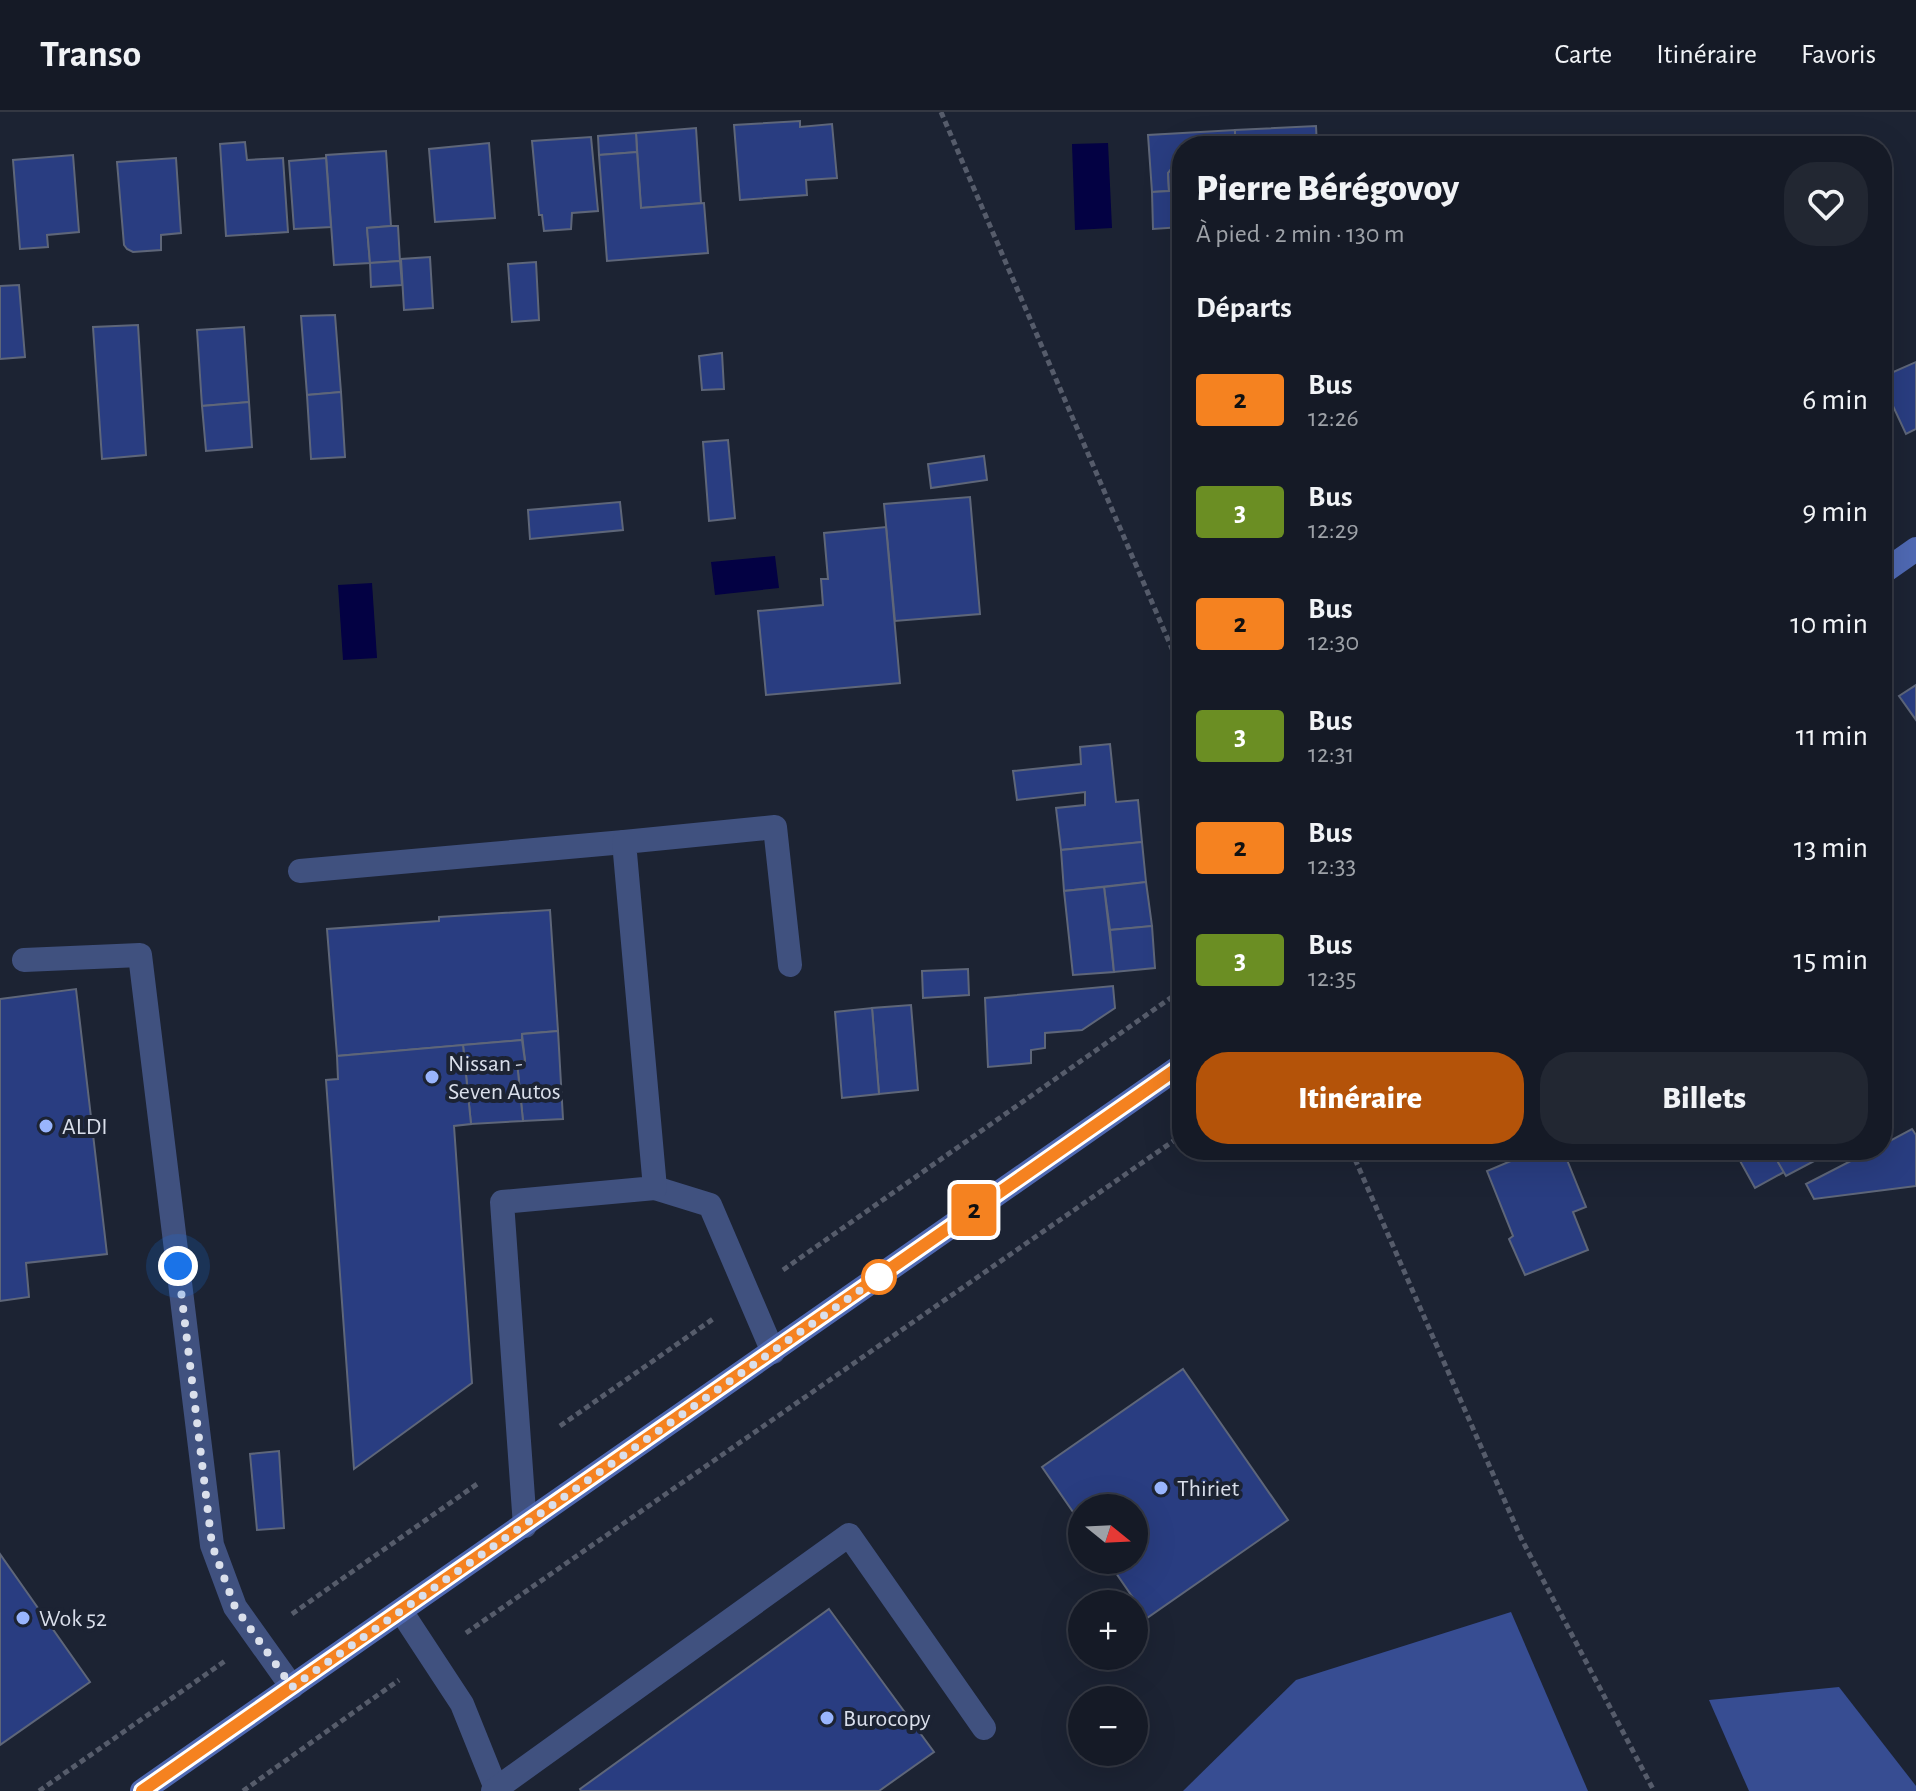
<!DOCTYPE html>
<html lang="fr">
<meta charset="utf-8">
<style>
:root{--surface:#151a26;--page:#222732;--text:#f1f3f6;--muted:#9da1a7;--line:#343843;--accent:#b45309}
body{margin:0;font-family:"Alegreya Sans",sans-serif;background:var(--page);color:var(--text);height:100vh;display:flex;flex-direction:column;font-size:30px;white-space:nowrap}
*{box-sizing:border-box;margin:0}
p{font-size:26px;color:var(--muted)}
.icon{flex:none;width:44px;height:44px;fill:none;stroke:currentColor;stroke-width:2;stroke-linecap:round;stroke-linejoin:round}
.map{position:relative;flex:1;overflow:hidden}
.sheet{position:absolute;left:1172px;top:24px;width:720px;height:1024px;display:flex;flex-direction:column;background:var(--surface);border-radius:32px;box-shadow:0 8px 32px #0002,0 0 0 2px var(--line)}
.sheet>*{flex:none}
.badge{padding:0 16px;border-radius:6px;font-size:28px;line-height:52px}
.needle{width:52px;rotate:108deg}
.buttons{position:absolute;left:1068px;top:1382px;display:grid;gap:16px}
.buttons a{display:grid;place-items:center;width:80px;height:80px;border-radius:50%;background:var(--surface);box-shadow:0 8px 32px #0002,0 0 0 2px var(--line);font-size:40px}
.you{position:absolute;width:40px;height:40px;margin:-20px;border:6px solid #fff;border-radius:50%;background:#1a73e8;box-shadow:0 0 0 12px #1a73e833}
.map>.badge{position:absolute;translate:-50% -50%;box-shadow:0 0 0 4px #fff}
h2{padding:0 24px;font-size:30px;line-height:72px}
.round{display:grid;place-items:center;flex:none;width:84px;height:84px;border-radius:32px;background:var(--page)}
.summary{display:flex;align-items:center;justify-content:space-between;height:136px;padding:0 24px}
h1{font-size:38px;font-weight:800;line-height:60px}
.action{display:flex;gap:16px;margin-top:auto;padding:16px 24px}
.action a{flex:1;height:92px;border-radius:32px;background:var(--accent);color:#fff;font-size:32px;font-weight:800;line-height:92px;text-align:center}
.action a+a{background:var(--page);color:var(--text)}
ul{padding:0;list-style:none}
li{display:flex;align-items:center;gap:24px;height:112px;padding:0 24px}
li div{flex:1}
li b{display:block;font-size:30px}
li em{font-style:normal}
li .badge{min-width:88px;font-weight:700;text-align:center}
header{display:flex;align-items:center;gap:48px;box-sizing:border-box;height:112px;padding:0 40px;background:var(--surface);border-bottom:2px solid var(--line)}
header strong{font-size:38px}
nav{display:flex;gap:44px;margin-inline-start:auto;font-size:28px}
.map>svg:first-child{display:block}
.forest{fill:#374d92}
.water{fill:#030143}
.building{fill:#293d81;stroke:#5e6679;stroke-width:2}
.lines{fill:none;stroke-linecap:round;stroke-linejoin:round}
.path{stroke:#565c6b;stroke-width:5;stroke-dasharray:6 4;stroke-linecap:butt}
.service{stroke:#40517f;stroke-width:24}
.secondary{stroke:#4f69b3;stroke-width:24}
.line-casing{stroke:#fff;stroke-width:18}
.line{stroke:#f58220;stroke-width:12}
.walk{stroke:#dadfeb;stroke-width:8;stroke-dasharray:0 14.4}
.poi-dot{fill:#99b5fd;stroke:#1c2333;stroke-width:3}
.stop-dot{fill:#fff;stroke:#f58220;stroke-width:4}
.labels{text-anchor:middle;stroke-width:8;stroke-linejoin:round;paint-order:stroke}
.poi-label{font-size:24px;fill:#dadfeb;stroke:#1c2333;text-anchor:start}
</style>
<header>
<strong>Transo</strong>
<nav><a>Carte</a><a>Itinéraire</a><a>Favoris</a></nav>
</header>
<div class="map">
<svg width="1916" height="1679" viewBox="0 0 1916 1679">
<rect width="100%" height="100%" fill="#1c2333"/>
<!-- forest -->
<g class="forest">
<polygon points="1511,1500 1588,1679 1183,1679 1296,1568"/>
<polygon points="1839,1575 1916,1674 1916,1679 1749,1679 1709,1588"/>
</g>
<!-- water -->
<g class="water">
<polygon points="1108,31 1112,116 1075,118 1072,32"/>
<polygon points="775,444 779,476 715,483 711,450"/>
<polygon points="372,471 377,546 343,548 338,473"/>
</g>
<!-- building -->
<g class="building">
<polygon points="800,9 800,15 832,12 837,66 806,68 807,83 740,88 734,13"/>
<polygon points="1316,14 1317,34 1235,34 1235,18"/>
<polygon points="696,16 701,91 641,96 636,21"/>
<polygon points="1235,18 1235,34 1182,34 1182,44 1168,61 1169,79 1152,80 1148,23"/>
<polygon points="636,21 637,40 599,43 598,24"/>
<polygon points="591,25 598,99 572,101 571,117 544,119 542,103 539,103 532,29"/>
<polygon points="1817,25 1818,34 1779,34 1778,29"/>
<polygon points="245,30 247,48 283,46 288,120 226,124 220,32"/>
<polygon points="489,31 495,106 435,110 429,37"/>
<polygon points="386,39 391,114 367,116 370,151 334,153 326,43"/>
<polygon points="637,40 641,96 704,91 708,141 607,149 599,43"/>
<polygon points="73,43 79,120 47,123 48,135 20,137 13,48"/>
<polygon points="1182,44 1182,115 1153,117 1152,80 1169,79 1168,61"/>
<polygon points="176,46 181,121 161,123 161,138 133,140 127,137 124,133 117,50"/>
<polygon points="326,46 331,115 294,117 289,49"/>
<polygon points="391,114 398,114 400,149 370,151 367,116"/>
<polygon points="430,145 433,196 404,198 401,147"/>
<polygon points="400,149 402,173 371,175 370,151"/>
<polygon points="536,150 539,208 512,210 508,152"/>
<polygon points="19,173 25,245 0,247 0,174"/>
<polygon points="335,203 341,280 307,283 301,204"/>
<polygon points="138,213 146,343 102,347 93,215"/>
<polygon points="244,215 249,290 202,294 197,218"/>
<polygon points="722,241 724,277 702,278 699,244"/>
<polygon points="1916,250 1916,317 1906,322 1893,294 1882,299 1882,265"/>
<polygon points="341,280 345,345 311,347 307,283"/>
<polygon points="249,290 252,335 206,339 202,294"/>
<polygon points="728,328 735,406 709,409 703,330"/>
<polygon points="984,344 987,368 931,376 928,352"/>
<polygon points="970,385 980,502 895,509 884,392"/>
<polygon points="620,390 623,418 530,427 528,398"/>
<polygon points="886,415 900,571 766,583 758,499 823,493 821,467 828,467 824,421"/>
<polygon points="1916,573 1916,608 1899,584"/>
<polygon points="1110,632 1116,690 1138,688 1142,730 1061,738 1056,696 1085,693 1085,680 1017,688 1013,659 1081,652 1080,635"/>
<polygon points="1142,730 1146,770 1064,779 1061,738"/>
<polygon points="1146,770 1152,814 1110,818 1104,775"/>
<polygon points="1104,775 1114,860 1073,863 1064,779"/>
<polygon points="550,798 558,919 522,922 522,928 337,944 327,817 439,809 439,805"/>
<polygon points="1152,814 1155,856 1114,860 1110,818"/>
<polygon points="968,857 969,883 923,886 922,859"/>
<polygon points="1113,874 1115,896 1082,918 1045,921 1045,936 1031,938 1031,951 988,955 985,886"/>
<polygon points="76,877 107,1142 26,1151 29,1185 0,1189 0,887"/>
<polygon points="911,893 918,978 879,982 872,896"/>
<polygon points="872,896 879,982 842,986 835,900"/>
<polygon points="558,919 563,1007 523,1009 517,950 525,949 522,922"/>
<polygon points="522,928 525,949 517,950 523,1009 471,1012 463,933"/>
<polygon points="463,933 471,1012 454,1014 472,1271 354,1357 326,968 338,967 337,944"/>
<polygon points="1912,1017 1916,1023 1916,1074 1814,1087 1806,1072 1872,1038 1882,1038 1882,1033"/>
<polygon points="1537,1038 1563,1038 1586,1095 1573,1100 1588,1138 1525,1163 1509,1127 1513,1124 1487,1059"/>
<polygon points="1734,1038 1771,1038 1784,1060 1755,1076"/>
<polygon points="1771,1038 1835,1038 1786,1064"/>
<polygon points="1183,1257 1288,1408 1147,1506 1107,1448 1134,1448 1134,1396 1082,1396 1082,1413 1042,1355"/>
<polygon points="279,1339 284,1416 257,1418 250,1342"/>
<polygon points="0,1442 90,1570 0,1633"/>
<polygon points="829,1497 934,1640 879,1679 581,1679 580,1677"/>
</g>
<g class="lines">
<!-- path -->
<g class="path">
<polyline points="941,0 1182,560"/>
<polyline points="1351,1038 1521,1426 1654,1679"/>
<polyline points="783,1158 1182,878"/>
<polyline points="560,1314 713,1207"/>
<polyline points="292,1502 480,1370"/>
<polyline points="466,1521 1182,1023"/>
<polyline points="39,1679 225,1549"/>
<polyline points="243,1679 399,1568"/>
</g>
<!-- service -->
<g class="service">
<polyline points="300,759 624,730"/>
<polyline points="24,848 140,843 212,1433 235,1495 292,1575"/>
<polyline points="655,1076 710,1093 773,1240"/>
<polyline points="525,1414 502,1090 655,1076 624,730 775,715 790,853"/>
<polyline points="401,1499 462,1592 497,1679"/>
<polyline points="493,1679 849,1423 984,1616"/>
</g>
<!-- secondary -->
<g class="secondary">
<polyline points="1882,461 1916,437"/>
<polyline points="142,1679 1182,953"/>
</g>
</g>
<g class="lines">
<defs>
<polyline id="line" points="142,1679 1182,953"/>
</defs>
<!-- line casing -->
<use href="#line" class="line-casing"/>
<!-- line -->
<use href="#line" class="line"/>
<!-- walk -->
<polyline class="walk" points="178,1154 212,1433 235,1495 292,1575 879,1165"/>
</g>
<!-- markers -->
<g class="poi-dot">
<circle cx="432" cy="965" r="8"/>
<circle cx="46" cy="1014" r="8"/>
<circle cx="1161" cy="1376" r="8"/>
<circle cx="23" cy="1506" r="8"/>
<circle cx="827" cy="1606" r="8"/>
</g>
<circle class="stop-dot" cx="879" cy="1165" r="16"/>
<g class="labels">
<!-- poi labels -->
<g class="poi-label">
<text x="448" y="959">Nissan -<tspan x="448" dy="28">Seven Autos</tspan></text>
<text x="62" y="1022">ALDI</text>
<text x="1177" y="1384">Thiriet</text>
<text x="39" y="1514">Wok 52</text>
<text x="843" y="1614">Burocopy</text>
</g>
</g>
</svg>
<div class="buttons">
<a><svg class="needle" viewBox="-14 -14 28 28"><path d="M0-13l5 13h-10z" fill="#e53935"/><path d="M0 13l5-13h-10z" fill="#9da1a7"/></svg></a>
<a>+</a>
<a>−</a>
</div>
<div class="you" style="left:178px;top:1154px"></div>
<b class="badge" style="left:974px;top:1098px;background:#f58220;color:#111">2</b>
<section class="sheet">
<div class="summary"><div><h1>Pierre Bérégovoy</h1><p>À pied · 2 min · 130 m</p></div><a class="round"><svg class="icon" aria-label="heart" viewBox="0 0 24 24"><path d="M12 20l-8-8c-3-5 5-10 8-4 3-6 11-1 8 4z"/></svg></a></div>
<h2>Départs</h2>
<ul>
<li><span class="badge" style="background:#f58220;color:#111">2</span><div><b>Bus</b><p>12:26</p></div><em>6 min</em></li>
<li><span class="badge" style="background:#6b8e23;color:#fff">3</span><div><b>Bus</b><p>12:29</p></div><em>9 min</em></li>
<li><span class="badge" style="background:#f58220;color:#111">2</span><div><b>Bus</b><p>12:30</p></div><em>10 min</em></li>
<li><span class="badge" style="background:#6b8e23;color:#fff">3</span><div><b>Bus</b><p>12:31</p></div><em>11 min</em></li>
<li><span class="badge" style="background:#f58220;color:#111">2</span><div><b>Bus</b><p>12:33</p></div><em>13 min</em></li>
<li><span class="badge" style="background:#6b8e23;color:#fff">3</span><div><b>Bus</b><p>12:35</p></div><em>15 min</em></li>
</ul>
<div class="action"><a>Itinéraire</a><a>Billets</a></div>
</section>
</div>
